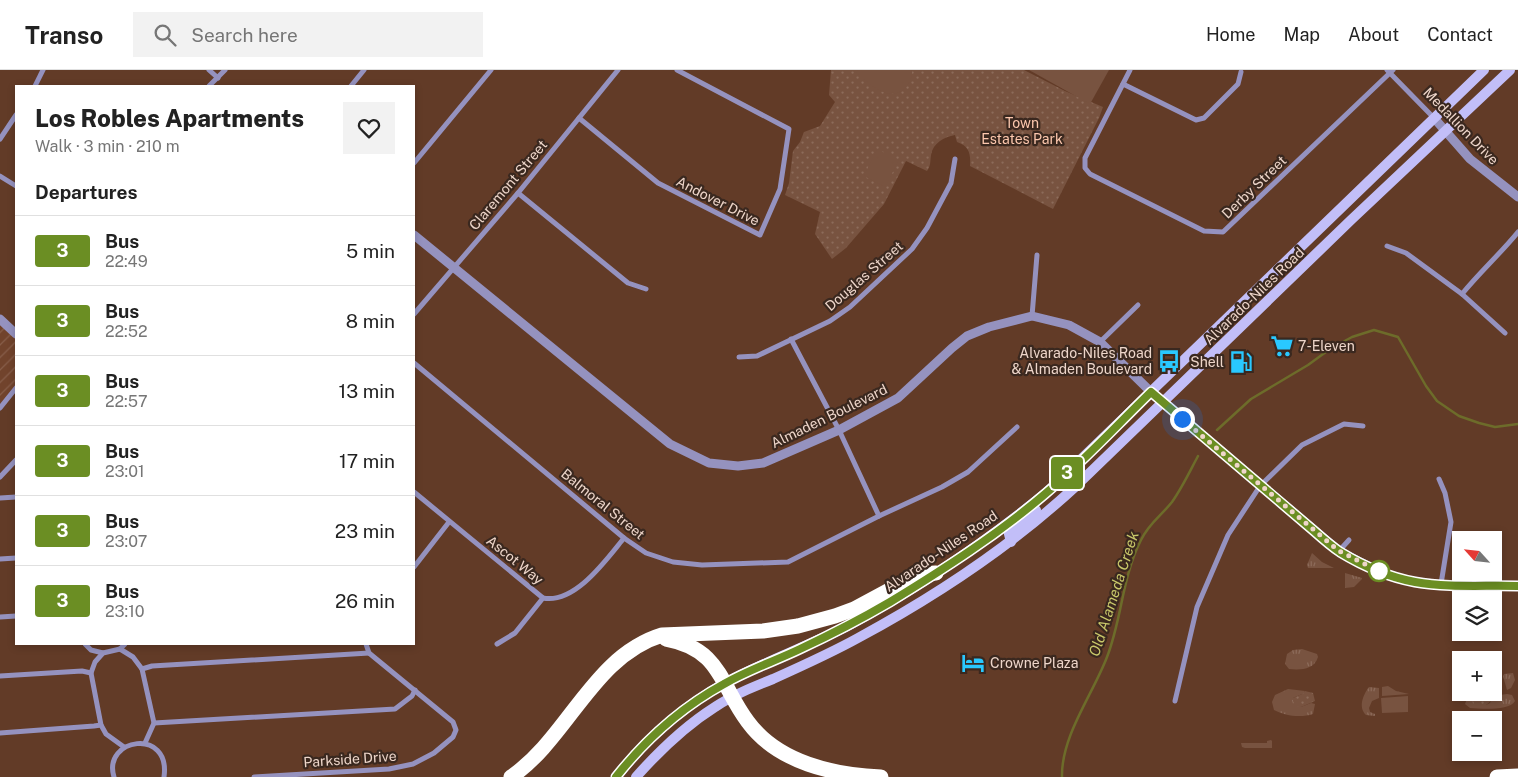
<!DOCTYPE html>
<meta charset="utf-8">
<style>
:root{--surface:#fff;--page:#f2f2f2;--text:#222;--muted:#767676;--line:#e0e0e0}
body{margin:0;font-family:"Public Sans",sans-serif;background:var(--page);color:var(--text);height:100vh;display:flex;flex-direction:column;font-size:19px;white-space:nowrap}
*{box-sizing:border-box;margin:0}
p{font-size:16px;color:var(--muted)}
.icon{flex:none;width:28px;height:28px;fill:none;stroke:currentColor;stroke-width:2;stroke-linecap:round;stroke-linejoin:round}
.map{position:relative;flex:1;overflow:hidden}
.sheet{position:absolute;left:15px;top:15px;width:400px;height:560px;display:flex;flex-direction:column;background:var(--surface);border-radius:0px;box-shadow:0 2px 8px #0003}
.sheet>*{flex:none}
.badge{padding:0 10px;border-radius:4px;font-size:18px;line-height:32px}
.needle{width:32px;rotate:297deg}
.buttons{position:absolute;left:1452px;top:461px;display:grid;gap:10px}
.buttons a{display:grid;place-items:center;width:50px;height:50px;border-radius:0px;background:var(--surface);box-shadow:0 2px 8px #0003;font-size:25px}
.you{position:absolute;width:25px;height:25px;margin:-12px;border:4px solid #fff;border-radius:50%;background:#1a73e8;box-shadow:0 0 0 8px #1a73e833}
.map>.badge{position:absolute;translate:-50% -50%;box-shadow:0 0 0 2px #fff}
h2{padding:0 20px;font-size:19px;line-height:45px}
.round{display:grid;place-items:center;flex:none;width:52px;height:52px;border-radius:0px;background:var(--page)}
.summary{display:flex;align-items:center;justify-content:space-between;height:85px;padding:0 20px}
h1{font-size:24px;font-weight:800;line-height:38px}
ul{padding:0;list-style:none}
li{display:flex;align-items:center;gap:15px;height:70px;padding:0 20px;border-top:1px solid var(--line)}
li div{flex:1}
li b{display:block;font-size:19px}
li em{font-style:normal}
li .badge{min-width:55px;font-weight:700;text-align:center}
header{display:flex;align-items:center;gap:30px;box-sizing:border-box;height:70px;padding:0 25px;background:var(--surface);border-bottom:1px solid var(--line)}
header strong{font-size:24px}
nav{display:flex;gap:28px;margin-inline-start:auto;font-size:18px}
.search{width:350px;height:45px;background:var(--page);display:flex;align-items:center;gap:12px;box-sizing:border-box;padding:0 18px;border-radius:0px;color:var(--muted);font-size:19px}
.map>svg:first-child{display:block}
.industrial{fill:url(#industrial-furrows)}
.grass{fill:url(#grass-tufts)}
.park{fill:url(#park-dots)}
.garden{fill:#785340}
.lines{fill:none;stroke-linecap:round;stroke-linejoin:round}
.stream{stroke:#6d6c2a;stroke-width:2.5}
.minor{stroke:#9592bf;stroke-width:5}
.tertiary{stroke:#9592bf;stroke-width:9}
.secondary{stroke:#c2bef8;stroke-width:10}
.motorway{stroke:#fff;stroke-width:15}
.line-casing{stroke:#fff;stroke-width:11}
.line{stroke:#6b8e23;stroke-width:8}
.walk{stroke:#eed6ca;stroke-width:5;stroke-dasharray:0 9}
.stop-dot{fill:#fff;stroke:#6b8e23;stroke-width:2.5}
.labels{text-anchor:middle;stroke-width:4.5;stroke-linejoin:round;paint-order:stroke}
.park-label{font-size:14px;fill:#fcc7ad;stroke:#3a281f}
.street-label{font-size:14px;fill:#eed6ca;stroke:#3a281f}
.poi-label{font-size:14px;fill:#eed6ca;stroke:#3a281f;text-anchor:start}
.water-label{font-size:15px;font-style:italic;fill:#c9c86a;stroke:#3a281f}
</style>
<header>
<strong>Transo</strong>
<div class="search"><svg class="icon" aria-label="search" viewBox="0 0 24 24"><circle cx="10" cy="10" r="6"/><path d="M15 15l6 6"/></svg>Search here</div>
<nav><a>Home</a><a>Map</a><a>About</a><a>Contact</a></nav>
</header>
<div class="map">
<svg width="1518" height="707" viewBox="0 0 1518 707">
<defs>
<pattern id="industrial-furrows" width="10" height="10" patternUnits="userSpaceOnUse" patternTransform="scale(1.25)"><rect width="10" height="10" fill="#71432c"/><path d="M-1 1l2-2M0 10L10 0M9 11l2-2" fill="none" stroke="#865d49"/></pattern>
<pattern id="grass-tufts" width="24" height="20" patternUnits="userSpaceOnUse" patternTransform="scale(1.25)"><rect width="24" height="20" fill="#785340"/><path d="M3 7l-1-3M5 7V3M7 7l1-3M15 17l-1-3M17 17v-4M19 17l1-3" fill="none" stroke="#8c6b5a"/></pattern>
<pattern id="park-dots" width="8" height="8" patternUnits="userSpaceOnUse" patternTransform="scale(1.25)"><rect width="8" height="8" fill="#785340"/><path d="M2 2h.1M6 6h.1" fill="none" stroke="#8c6b5a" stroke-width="1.8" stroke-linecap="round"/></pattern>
</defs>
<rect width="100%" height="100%" fill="#623b27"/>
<!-- industrial -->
<polygon class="industrial" points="0,249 16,264 16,318 0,338"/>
<!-- grass -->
<g class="grass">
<polygon points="1312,483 1322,492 1334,498 1308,498 1307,495"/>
<polygon points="1345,503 1362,508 1362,509 1354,517 1345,518"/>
<path d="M 1302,579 L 1317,584 L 1318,587 C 1314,600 1300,600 1289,599 L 1285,594 L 1287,584 L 1293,580 Z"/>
<polygon points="1513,603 1515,610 1511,618 1507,620 1503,606 1504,604"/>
<polygon points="1457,606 1461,606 1461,622 1466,623 1465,626 1462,628 1458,626 1459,623 1457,623"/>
<polygon points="1388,616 1396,621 1409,624 1382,626 1382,617"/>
<path d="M 1369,617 L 1379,618 L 1379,628 L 1372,631 L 1369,638 L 1370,642 L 1375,644 L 1375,646 L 1366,645 C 1358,637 1363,625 1369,617 Z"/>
<path d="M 1288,619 L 1305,621 L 1302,624 L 1293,628 L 1301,637 L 1311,633 L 1315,634 L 1313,644 C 1301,648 1285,646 1274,640 L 1272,632 L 1275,625 Z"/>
<path d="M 1507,624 L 1512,625 L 1515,631 C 1509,641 1482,639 1470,638 L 1465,634 L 1467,629 L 1472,627 L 1473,633 L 1486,635 L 1490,633 L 1493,626 Z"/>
<polygon points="1271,670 1272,671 1272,678 1245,678 1242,677 1241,673 1267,673 1267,671"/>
</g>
<!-- park -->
<g class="park">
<path d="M 831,0 L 1024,0 L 1065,21 L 1103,37 L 1099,48 L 1053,139 L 970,96 C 971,84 969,76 957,72 L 955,65 C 944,67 933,73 931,85 C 930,92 931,95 927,101 L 906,91 L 884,134 L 846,178 L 832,189 L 815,164 L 820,142 L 785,125 L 789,113 L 793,81 L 800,72 L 804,62 L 820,56 L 835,32 L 829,25 Z"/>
<polygon points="1305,621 1313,623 1315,631 1301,637 1293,635 1293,628 1302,624"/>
<polygon points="1491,626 1491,631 1486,635 1475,636 1473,633 1472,627"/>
</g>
<!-- garden -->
<g class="garden">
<path d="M 858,0 L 912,0 C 912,7 910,13 905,18 C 889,34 869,13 856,3 Z"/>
<polygon points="1029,0 1109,0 1090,34"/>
<polygon points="877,79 899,90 885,117 864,106"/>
<polygon points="1408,626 1408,642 1382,643 1381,628"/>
</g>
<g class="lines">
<!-- stream -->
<g class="stream">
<polyline points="1217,360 1251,329 1308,295 1330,279 1352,267 1374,260 1398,267 1426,316 1437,331 1459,346 1479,353 1495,357 1518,354"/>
<path d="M 1062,707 C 1061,666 1093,624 1107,587 C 1122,549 1122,507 1141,470 C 1149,453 1161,446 1172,432 C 1182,418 1190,401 1198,386"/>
</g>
<!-- minor -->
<g class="minor">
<polyline points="209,0 218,8"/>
<polyline points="1130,0 1085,88 1085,98 1090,104 1204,161 1223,162 1393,0"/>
<polyline points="1387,0 1434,48"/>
<polyline points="1123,14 1196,50 1204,48 1238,14 1241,2"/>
<polyline points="35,16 43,0"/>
<polyline points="209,16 225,0"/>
<polyline points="351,16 364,0"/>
<polyline points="579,48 658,113 760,165 780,119 789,59 677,0"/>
<polyline points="0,69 16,45"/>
<polyline points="414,93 491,0"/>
<polyline points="0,106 16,116"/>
<polyline points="518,123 628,213 646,219"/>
<polyline points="1387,176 1406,183 1462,224 1505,263"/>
<path d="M 1462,224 C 1480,202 1500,184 1518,162"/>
<polyline points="414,244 518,123 618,0"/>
<polyline points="1032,246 1037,185"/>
<polyline points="791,269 839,360 879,446"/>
<polyline points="1100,272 1138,235"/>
<polyline points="739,287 757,286 830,251 850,237 912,179 927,158 951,113 955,89"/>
<polyline points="414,293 624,468 646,483 673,492 702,495 788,492 879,446 942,417 968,402 1017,357"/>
<polyline points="0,338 16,318"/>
<polyline points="0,407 16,390"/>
<polyline points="1439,409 1445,423 1451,452 1441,514"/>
<path d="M 414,422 L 543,528 C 575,534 606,490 624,468"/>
<polyline points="0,428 16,427"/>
<polyline points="1339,481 1349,470"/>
<polyline points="0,489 16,488"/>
<polyline points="414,497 449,452"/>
<polyline points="0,547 16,546"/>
<polyline points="85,574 91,580 103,583"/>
<polyline points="497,574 515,563 543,528"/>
<polyline points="120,579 133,587 142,599 154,653 145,673"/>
<polyline points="142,599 152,596 369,583"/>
<polyline points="0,606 82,601 91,603"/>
<polyline points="1175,631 1197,537 1228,465 1260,416 1302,375 1344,354 1363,356"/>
<polyline points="154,653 395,639 412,626 415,620"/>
<polyline points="0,663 94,656 101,655"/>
<polyline points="124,677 106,664 101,655 91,603 95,592 103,583 120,579 125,574"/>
<path d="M 114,707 C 102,668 171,657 164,707"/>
<polyline points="254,707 389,699 413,694 434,683 453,667 456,660 453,652 369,583 366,574"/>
</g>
<!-- tertiary -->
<g class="tertiary">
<polyline points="1434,48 1470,89 1518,127"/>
<path d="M 414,165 L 670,374 L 709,393 L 738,396 L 763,393 L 839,360 L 898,328 L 952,278 L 967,266 L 989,257 L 1032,246 L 1069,255 L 1100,272 L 1151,322 L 1339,481 C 1363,494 1386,506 1414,512 C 1447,518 1484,515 1518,516"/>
<polyline points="0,249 16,264"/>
</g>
<!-- secondary -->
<g class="secondary">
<polyline points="1011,472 1009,464 1036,440"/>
<path d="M 616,707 C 646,669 682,637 725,613 C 765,591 810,576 851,554 C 920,517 985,472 1046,423 L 1484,0"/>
<path d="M 636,707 C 660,680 685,656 715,637 C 733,625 753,617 773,609 C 802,596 831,583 858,568 C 936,526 1010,477 1075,417 L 1351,150 L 1510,0"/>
</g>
<!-- motorway -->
<g class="motorway">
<path d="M 666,569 C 721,579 720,615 748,652 C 778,693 834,705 881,707"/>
<path d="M 511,707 C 568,668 593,586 662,565 L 763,561 L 798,556 L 835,546 L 854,539 L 919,504 L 936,503"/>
<polyline points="1497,707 1518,706"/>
</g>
</g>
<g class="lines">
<defs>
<path id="line" d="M 616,707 C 646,669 682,637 724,614 C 748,600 775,591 800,579 C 830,565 861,549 890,532 C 944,499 997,465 1045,424 C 1082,393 1116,356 1151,322 L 1313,460 C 1322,468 1331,476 1340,482 C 1363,496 1388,507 1415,512 C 1448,518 1484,515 1518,516"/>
</defs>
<!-- line casing -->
<use href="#line" class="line-casing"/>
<!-- line -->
<use href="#line" class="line"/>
<!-- walk -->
<polyline class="walk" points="1182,349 1339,481 1383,503 1379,501"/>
</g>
<!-- icons -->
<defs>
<symbol id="supermarket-bare" viewBox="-9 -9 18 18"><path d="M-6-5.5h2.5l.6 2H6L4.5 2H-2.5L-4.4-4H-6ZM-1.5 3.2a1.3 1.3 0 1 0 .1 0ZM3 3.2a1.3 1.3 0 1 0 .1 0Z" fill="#29c8ff" stroke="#3a281f" stroke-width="2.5" paint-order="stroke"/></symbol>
<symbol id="bus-bare" viewBox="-9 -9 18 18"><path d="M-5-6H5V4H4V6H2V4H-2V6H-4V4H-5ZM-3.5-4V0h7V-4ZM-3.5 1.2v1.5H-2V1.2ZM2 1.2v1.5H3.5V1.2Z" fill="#29c8ff" stroke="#3a281f" stroke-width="2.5" paint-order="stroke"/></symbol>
<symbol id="fuel-bare" viewBox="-9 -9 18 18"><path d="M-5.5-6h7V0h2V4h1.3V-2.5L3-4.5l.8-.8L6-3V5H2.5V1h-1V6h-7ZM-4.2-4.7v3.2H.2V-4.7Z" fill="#29c8ff" stroke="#3a281f" stroke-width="2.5" paint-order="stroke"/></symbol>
<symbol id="hotel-bare" viewBox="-9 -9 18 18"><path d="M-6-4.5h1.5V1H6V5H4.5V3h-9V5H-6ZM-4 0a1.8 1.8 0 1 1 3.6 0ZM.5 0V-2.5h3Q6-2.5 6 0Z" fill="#29c8ff" stroke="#3a281f" stroke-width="2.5" paint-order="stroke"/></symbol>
</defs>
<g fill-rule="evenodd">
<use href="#supermarket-bare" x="1266" y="260" width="32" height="32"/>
<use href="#bus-bare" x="1153" y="275" width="32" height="32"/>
<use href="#fuel-bare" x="1225" y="276" width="32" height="32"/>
<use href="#hotel-bare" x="957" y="577" width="32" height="32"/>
</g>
<!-- markers -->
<circle class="stop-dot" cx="1379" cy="501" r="10"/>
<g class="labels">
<!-- park labels -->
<g class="park-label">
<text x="1022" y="58">Town<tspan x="1022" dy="16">Estates Park</tspan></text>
</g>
<!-- street labels -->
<g class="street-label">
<text transform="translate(1461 56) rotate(46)" y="5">Medallion Drive</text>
<text transform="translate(508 115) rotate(-50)" y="5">Claremont Street</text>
<text transform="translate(1254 117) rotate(-44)" y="5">Derby Street</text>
<text transform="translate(718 131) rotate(27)" y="5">Andover Drive</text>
<text transform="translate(864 206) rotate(-41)" y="5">Douglas Street</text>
<text transform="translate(1254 226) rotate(-44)" y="5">Alvarado-Niles Road</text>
<text transform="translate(829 346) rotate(-26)" y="5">Almaden Boulevard</text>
<text transform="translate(603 434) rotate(39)" y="5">Balmoral Street</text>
<text transform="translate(941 481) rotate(-34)" y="5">Alvarado-Niles Road</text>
<text transform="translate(515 490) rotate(39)" y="5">Ascot Way</text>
<text transform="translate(350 689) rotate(-4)" y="5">Parkside Drive</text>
</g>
<!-- poi labels -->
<g class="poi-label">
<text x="1298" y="281">7-Eleven</text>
<text x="1152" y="288" text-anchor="end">Alvarado-Niles Road<tspan x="1152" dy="16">&amp; Almaden Boulevard</tspan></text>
<text x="1224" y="297" text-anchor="end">Shell</text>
<text x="990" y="598">Crowne Plaza</text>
</g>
<!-- water labels -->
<g class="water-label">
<text transform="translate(1114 524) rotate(-72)" y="5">Old Alameda Creek</text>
</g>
</g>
</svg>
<div class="buttons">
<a><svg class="needle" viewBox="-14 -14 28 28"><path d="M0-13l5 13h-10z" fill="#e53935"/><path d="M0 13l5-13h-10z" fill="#767676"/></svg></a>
<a><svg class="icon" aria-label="layers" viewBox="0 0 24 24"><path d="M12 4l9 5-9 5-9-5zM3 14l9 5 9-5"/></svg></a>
<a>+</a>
<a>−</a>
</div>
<div class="you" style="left:1182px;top:349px"></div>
<b class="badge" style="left:1067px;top:403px;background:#6b8e23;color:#fff">3</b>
<section class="sheet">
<div class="summary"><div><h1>Los Robles Apartments</h1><p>Walk · 3 min · 210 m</p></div><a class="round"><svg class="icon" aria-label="heart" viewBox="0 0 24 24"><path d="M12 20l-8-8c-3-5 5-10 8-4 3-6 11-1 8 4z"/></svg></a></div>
<h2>Departures</h2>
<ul>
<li><span class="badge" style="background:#6b8e23;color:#fff">3</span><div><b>Bus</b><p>22:49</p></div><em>5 min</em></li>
<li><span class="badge" style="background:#6b8e23;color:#fff">3</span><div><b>Bus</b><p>22:52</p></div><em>8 min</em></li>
<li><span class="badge" style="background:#6b8e23;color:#fff">3</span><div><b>Bus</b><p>22:57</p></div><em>13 min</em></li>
<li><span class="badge" style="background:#6b8e23;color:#fff">3</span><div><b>Bus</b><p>23:01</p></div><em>17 min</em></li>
<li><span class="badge" style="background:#6b8e23;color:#fff">3</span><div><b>Bus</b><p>23:07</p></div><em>23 min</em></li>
<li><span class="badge" style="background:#6b8e23;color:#fff">3</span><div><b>Bus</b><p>23:10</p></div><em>26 min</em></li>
</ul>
</section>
</div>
